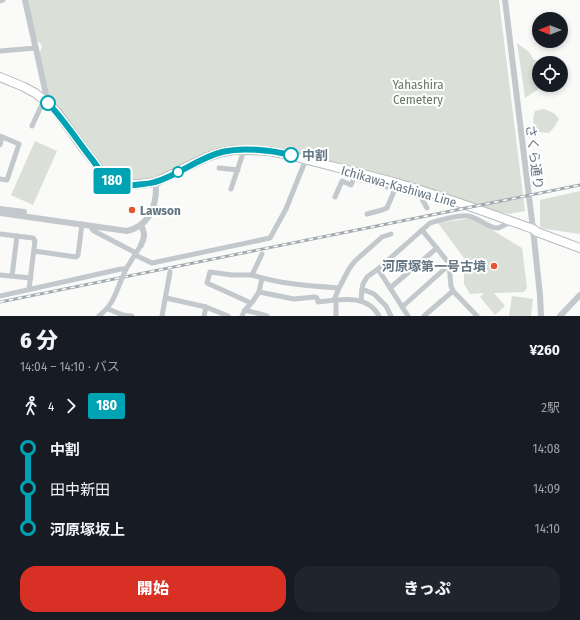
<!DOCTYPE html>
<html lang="ja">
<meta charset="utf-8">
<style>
:root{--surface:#171b24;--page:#20242c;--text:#f1f3f6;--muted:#9ea1a6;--accent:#d93025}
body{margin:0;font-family:"Fira Sans Condensed","Noto Sans JP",sans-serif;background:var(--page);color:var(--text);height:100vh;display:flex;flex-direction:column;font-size:15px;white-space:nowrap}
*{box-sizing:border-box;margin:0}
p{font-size:13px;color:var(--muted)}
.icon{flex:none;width:22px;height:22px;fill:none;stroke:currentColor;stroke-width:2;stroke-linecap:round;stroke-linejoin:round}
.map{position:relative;height:316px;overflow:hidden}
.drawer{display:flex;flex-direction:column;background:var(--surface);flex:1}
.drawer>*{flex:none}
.badge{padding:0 8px;border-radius:3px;font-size:14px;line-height:26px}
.needle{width:26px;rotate:270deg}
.tools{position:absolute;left:532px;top:12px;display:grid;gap:8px}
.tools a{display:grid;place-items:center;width:36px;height:36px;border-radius:50%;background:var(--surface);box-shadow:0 2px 6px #0003;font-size:20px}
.map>.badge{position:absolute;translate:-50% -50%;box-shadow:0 0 0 2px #fff}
.legs{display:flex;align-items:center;gap:6px;height:44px;padding:0 20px;font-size:13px}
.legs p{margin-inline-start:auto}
.head{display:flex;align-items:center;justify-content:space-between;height:68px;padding:0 20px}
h1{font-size:22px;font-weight:800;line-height:30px}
.action{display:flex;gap:8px;margin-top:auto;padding:8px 20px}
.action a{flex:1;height:46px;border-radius:16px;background:var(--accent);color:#fff;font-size:16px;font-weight:800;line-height:46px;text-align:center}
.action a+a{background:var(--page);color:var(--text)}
ul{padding:0 20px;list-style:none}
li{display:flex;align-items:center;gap:14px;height:40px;font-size:15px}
li i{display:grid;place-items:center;width:6px;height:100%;margin:0 5px;background:currentColor}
li i::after{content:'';width:10px;height:10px;margin:-5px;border:3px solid;border-radius:50%;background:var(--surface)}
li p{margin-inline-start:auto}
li:first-child i{background:linear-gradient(#0000 50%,currentColor 0)}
li:last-child i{background:linear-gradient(currentColor 50%,#0000 0)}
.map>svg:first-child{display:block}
.green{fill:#dadfd7}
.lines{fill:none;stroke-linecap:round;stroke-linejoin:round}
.primary-casing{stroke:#b5babe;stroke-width:10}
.minor{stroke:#c3c8cc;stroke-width:5}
.tertiary{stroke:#c3c8cc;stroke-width:6}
.primary{stroke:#fff;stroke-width:8}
.rail-casing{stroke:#a2aab0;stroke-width:3}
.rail{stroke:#fff;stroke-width:1.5;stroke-dasharray:4.5;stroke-linecap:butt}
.minor-bridge{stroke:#c3c8cc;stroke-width:5}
.line-1-casing{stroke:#fff;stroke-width:9}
.line-1{stroke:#00a3b4;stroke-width:6}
.stop-1-dot{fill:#fff;stroke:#00a3b4;stroke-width:2}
.poi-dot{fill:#e4572e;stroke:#fff;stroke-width:1.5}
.labels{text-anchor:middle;stroke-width:4;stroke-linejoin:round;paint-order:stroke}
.park-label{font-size:13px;fill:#687a64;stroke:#fff}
.stop-label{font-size:13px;font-weight:bold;fill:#657683;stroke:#fff;text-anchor:start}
.street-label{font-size:13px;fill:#657683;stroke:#fff}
.poi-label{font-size:13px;font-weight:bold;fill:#657683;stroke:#fff;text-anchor:start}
</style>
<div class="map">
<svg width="580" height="316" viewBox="0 0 580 316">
<rect width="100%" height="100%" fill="#fafaf8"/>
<!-- green -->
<g class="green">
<path d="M 27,0 L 499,0 L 525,211 L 509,214 L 495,211 L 470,203 L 268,147 C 254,146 240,145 226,148 L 156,177 C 140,182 124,185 109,176 L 51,101 L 39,53 C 43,47 43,44 36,40 Z"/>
<polygon points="517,43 529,52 534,60 545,63 539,63 539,85 541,85 540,88 525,98"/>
<path d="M 544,109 L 554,113 L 559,119 L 555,126 L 549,133 L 539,132 C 532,124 532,121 535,111 Z"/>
<polygon points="35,141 57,151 33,205 11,195"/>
<polygon points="580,191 580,234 546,229 540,227 540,200"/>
<polygon points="473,218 522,248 527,288 524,292 494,293 505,306 495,315 480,297 484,293 470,294 464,284 464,258 438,223"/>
<polygon points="512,296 533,299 531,316 509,316"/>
</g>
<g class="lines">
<defs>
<path id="primary" d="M 0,77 L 24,87 L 35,93 L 48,103 L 57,112 L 84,149 L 107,178 L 115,183 L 123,185 L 141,184 L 156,182 L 207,157 L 222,152 L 235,150 L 249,150 L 268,151 L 285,154 C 322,164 360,173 397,183 C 443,196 488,213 533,229 L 537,232 L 580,248"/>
</defs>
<!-- primary casing -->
<use href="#primary" class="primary-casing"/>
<!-- minor -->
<g class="minor">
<polyline points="0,1 3,0"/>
<polyline points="0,51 36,48"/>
<polyline points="32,126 44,100"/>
<polyline points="0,136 19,144 7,180 0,179"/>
<polyline points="0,145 2,137"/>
<polyline points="219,168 238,170"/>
<polyline points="354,178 395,189"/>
<polyline points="231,189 244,150"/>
<polyline points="335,197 342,181 351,185 354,178 353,175"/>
<polyline points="367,214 382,210 387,208 395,189 421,197 427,208"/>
<polyline points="93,226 92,229 94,231 136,253"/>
<polyline points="422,230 448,262 449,265 451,286 453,291 477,316"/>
<polyline points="0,234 33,238 35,241 29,289"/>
<polyline points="34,251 76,257 78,255 82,224"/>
<path d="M 262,254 L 252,275 C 280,284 310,286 339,288 L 334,300"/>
<polyline points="135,255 152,263 270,238 286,209 306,159"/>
<polyline points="378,269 408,316"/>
<polyline points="0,275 31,278"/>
<polyline points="12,276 17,236"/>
<polyline points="339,288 349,269 355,261 382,237 391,234"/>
<polyline points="390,288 437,248"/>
<polyline points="362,289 374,294 386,306 391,316"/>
<polyline points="259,292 262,278"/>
<polyline points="0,296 121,269 126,269 141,245"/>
<polyline points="166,298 206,307 228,316"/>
<path d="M 361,301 L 362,289 L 363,284 L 367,277 L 378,269 L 430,223 C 439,220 460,215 468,216 C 478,217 489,229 498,228 C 501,227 504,225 507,224 L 508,220"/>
<polyline points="251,303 207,283 210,272 232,275 252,275"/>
<polyline points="402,307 449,265"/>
<polyline points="108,309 123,315 132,316"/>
<path d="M 245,310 L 253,301 L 259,292 L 294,299 L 315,297 L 317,298 L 318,302 C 339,300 367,293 379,316"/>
<path d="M 99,316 C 112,305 114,298 120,283"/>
<polyline points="162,316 170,272"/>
<polyline points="204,316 206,307"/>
<polyline points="242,316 245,310 267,316"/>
<polyline points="336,316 336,300"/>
<polyline points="424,316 453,291"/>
</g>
<!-- tertiary -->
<g class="tertiary">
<polyline points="25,0 48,103"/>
<polyline points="505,0 533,229 540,295 541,316"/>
<polyline points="0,209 24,212"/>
<path d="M 0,213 L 127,231 C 151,225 157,204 156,182"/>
<path d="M 141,245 C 145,236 145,234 141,225"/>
<polyline points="560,316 580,295"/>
</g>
<!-- primary -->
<use href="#primary" class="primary"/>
<defs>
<polyline id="rail" points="0,302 580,185"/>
</defs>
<!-- rail casing -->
<use href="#rail" class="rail-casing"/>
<!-- rail -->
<use href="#rail" class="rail"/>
<!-- minor-bridge -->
<polyline class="minor-bridge" points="120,283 126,269"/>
</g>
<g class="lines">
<defs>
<path id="line-1" d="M 48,103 C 64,120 77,140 91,158 C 96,164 100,172 106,177 C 114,184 124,186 134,185 C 141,184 149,184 155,182 C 179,175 198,158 222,152 C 242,147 271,150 291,155"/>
</defs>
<!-- line-1 casing -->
<use href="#line-1" class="line-1-casing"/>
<!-- line-1 -->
<use href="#line-1" class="line-1"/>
</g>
<!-- markers -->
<g class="stop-1-dot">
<circle cx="48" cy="103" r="7"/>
<circle cx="291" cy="155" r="7"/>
<circle cx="178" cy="172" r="5"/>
</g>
<g class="poi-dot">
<circle cx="132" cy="210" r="4"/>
<circle cx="494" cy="266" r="4"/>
</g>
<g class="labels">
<!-- park labels -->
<g class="park-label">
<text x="418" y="89">Yahashira<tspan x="418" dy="15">Cemetery</tspan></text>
</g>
<!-- stop labels -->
<g class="stop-label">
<text x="302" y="160">中割</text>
</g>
<!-- street labels -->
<g class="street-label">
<text transform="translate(535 157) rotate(83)" y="5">さくら通り</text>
<text transform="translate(399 186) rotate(16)" y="5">Ichikawa-Kashiwa Line</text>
</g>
<!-- poi labels -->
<g class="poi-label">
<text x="140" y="215">Lawson</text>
<text x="486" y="271" text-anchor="end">河原塚第一号古墳</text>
</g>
</g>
</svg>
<div class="tools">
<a><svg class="needle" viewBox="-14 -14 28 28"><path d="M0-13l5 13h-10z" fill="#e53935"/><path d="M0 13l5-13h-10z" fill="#9ea1a6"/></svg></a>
<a><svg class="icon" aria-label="locate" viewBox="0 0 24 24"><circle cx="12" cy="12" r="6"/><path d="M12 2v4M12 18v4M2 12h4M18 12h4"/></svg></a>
</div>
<b class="badge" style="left:112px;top:181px;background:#00a3b4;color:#fff">180</b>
</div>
<section class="drawer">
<div class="head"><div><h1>6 分</h1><p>14:04 – 14:10 · バス</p></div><b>¥260</b></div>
<div class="legs"><svg class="icon" aria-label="walk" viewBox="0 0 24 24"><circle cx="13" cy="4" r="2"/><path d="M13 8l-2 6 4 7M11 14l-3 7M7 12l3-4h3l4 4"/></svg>4<svg class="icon" aria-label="forward" viewBox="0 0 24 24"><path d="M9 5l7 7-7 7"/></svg><b class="badge" style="background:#00a3b4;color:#fff">180</b><p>2駅</p></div>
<ul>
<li><i style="color:#00a3b4"></i><b>中割</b><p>14:08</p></li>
<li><i style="color:#00a3b4"></i><span>田中新田</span><p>14:09</p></li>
<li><i style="color:#00a3b4"></i><b>河原塚坂上</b><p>14:10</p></li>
</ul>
<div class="action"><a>開始</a><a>きっぷ</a></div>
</section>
